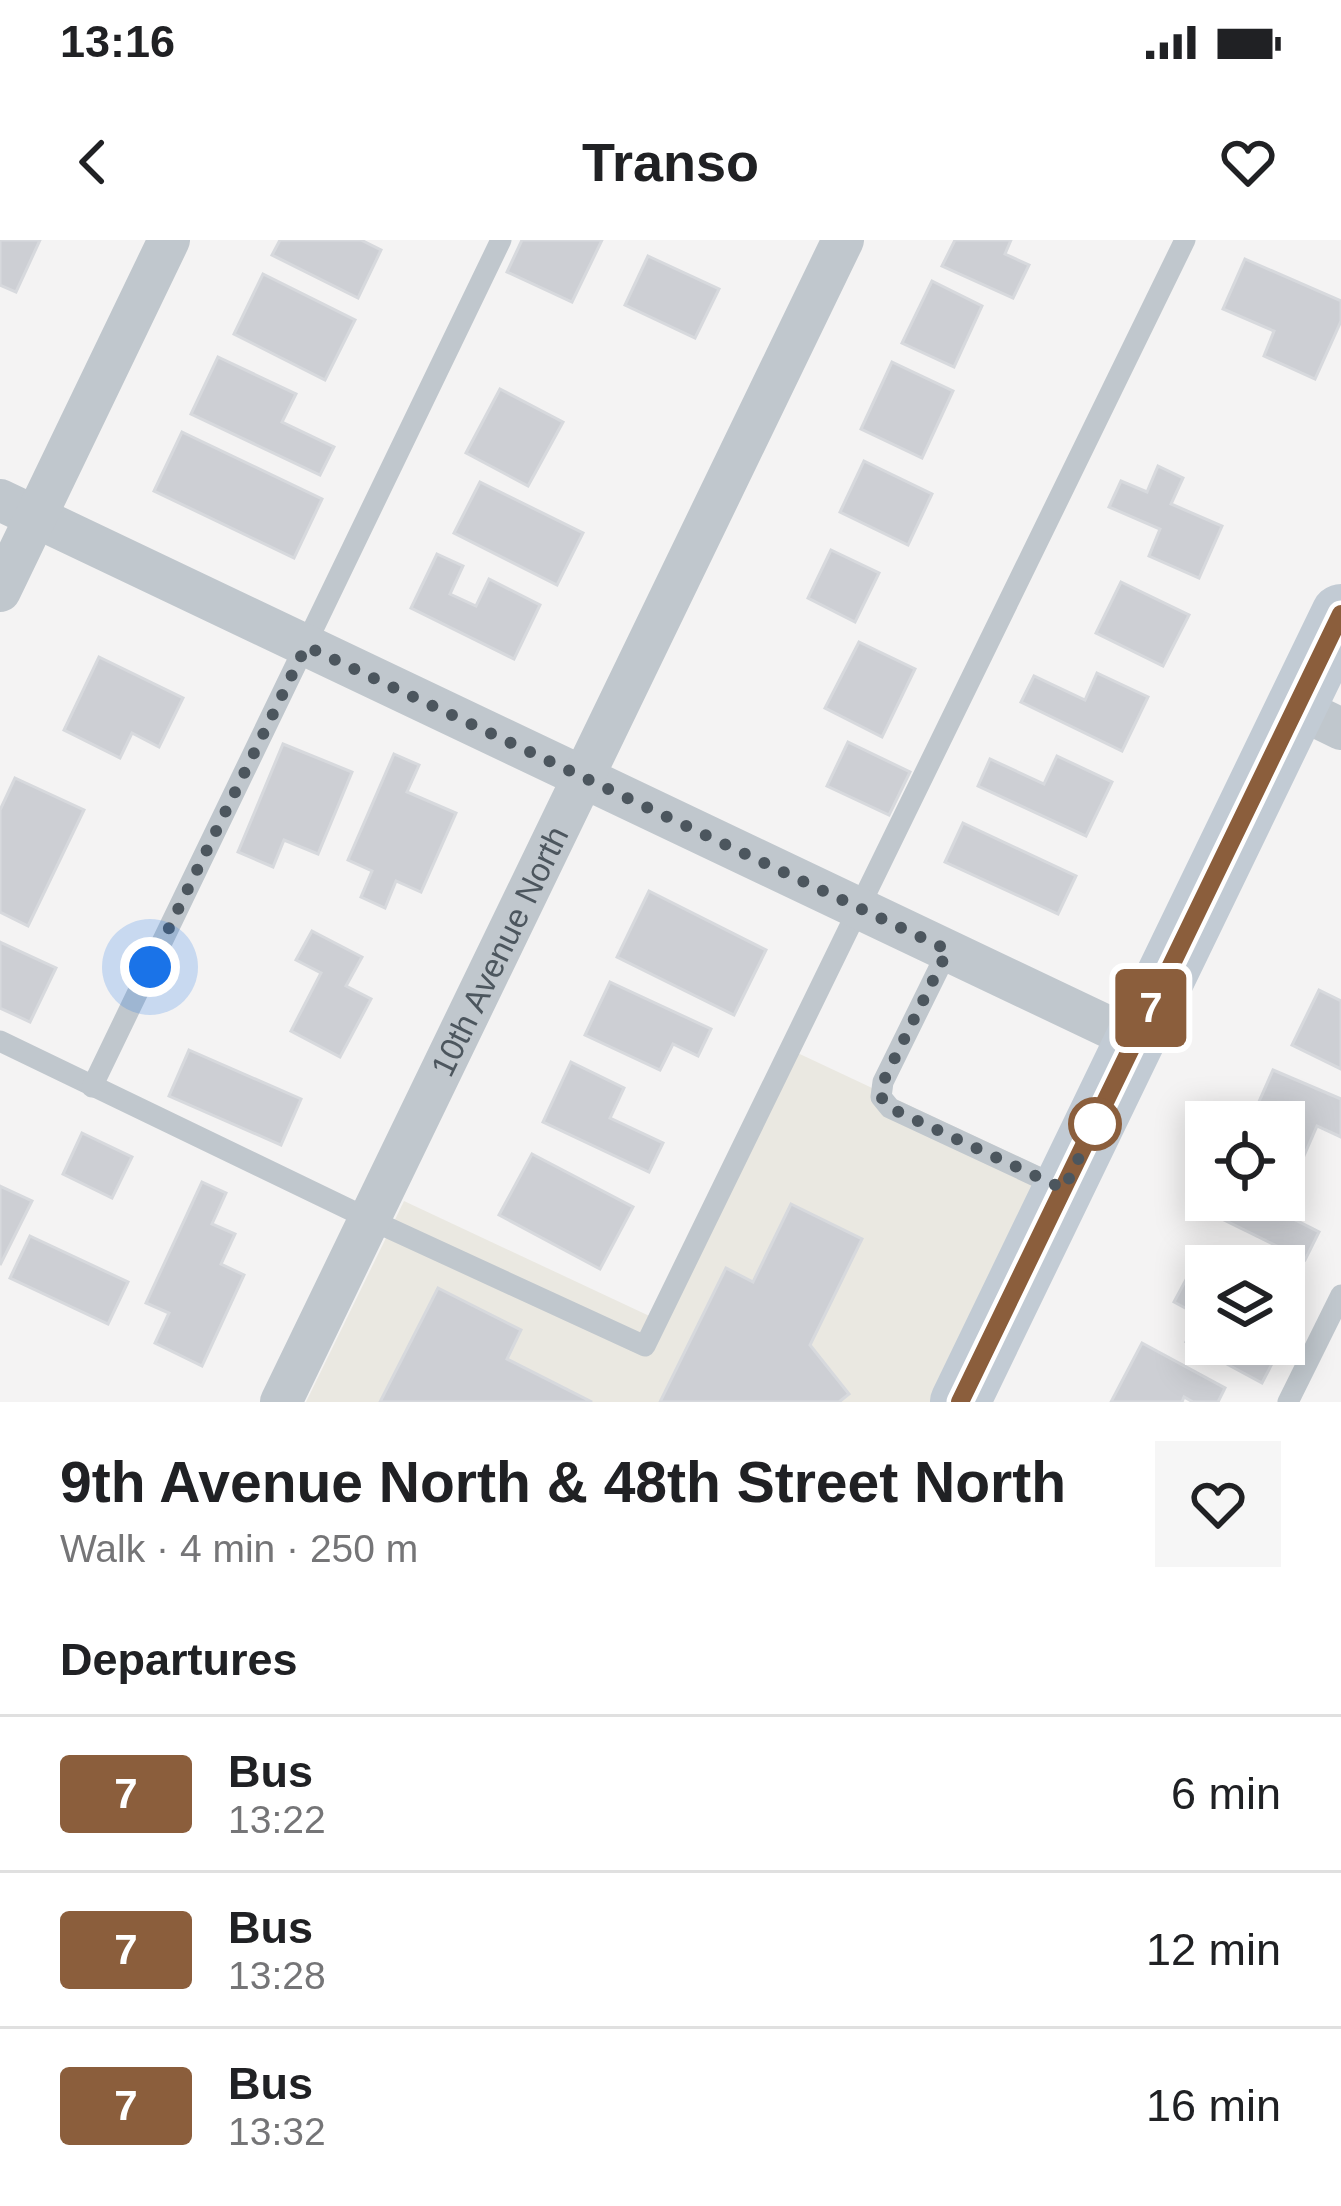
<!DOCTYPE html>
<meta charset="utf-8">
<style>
:root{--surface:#fff;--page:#f6f6f6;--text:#202124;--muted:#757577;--line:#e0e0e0}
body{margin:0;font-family:Arial,sans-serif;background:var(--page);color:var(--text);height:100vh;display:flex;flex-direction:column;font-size:45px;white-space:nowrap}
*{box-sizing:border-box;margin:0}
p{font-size:39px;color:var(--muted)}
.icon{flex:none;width:66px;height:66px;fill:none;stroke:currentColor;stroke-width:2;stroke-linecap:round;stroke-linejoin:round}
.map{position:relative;height:1162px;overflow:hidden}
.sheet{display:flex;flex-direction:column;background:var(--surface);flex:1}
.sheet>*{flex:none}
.badge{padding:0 24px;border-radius:9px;font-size:42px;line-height:78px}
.buttons{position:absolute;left:1185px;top:861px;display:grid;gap:24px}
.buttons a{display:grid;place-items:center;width:120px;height:120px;border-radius:0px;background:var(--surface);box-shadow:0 6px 30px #0003;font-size:60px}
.you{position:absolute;width:60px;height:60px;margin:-30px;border:9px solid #fff;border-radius:50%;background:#1a73e8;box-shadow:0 0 0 18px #1a73e833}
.map>.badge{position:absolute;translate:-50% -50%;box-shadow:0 0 0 6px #fff}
h2{padding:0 60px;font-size:45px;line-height:108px}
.round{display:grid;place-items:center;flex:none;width:126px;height:126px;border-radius:0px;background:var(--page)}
.head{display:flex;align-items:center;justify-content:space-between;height:204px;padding:0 60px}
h1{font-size:57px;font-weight:700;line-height:90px}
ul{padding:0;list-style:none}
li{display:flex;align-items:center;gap:36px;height:156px;padding:0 60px;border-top:3px solid var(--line)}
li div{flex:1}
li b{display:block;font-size:45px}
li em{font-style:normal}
li .badge{min-width:132px;font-weight:700;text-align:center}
.status{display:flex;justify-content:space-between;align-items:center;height:84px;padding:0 60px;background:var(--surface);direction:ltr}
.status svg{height:33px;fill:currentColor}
header{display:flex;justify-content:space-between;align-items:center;height:156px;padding:0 60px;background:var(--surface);font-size:54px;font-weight:700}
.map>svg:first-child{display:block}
.commercial{fill:#eae8e1}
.building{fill:#cdcfd4;stroke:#d7d9dd;stroke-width:3}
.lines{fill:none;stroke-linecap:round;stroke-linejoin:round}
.lane{stroke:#c0c7cd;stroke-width:21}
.street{stroke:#c0c7cd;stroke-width:42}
.secondary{stroke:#c2cbd4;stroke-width:60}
.line-casing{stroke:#fff;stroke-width:27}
.line{stroke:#8b5e3c;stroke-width:18}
.walk{stroke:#4c565e;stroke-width:12;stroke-dasharray:0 21.6}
.stop-dot{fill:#fff;stroke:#8b5e3c;stroke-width:6}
.labels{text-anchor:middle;stroke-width:10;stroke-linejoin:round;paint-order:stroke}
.street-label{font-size:33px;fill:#4c565e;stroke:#fff}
</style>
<div class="status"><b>13:16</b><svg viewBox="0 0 49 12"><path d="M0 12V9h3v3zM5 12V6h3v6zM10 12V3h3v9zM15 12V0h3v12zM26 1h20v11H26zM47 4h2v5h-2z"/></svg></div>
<header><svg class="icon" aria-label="back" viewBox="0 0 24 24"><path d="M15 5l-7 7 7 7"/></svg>Transo<svg class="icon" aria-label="heart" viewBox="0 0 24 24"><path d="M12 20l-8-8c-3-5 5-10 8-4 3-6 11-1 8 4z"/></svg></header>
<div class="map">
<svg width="1341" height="1162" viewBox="0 0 1341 1162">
<rect width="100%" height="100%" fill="#f4f3f3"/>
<!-- commercial -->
<polygon class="commercial" points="787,808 1047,930 934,1162 306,1162 404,961 658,1080"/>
<!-- building -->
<g class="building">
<polygon points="0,0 40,0 16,52 0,45"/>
<polygon points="280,0 361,0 381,10 358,58 272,15"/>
<polygon points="522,0 602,0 572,62 507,32"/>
<polygon points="955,0 1011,0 1005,14 1029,25 1013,58 942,26"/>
<polygon points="648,16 719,49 695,98 625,65"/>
<polygon points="1245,19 1341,61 1341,81 1315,139 1264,116 1274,91 1223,69"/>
<polygon points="263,34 355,80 325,140 234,94"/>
<polygon points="932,41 982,66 954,127 902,103"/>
<polygon points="218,117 296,154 282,182 334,207 320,235 191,174"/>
<polygon points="892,122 953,151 922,218 861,189"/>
<polygon points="500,149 563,182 528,246 466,213"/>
<polygon points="182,192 322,259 294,318 154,251"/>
<polygon points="864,221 932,254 908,305 840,272"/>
<polygon points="1158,226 1183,238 1171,264 1222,286 1199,338 1149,316 1160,289 1109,267 1121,241 1147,252"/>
<polygon points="480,242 583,293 557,345 454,293"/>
<polygon points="831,310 879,333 855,382 808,358"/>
<polygon points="437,314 463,326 450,354 476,366 489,339 540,365 514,419 411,368"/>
<polygon points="1121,342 1189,375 1163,426 1096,393"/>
<polygon points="859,402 915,429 882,497 825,468"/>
<polygon points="99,417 183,458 159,507 132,493 120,518 64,490"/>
<polygon points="1097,433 1148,457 1122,511 1021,462 1034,436 1085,460"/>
<polygon points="848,502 910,532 889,575 827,546"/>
<polygon points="283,504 352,532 318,614 284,600 273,627 238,612"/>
<polygon points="394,514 419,525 407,552 456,573 421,652 396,641 385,668 361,657 372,631 348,620"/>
<polygon points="1057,516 1112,542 1086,596 978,546 990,519 1044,544"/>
<polygon points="15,538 84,570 28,686 0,672 0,570"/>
<polygon points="963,583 1076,636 1058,674 945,622"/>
<polygon points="649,651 766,710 734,775 617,717"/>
<polygon points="312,691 362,717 346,746 371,759 340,817 291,791 321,733 296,720"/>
<polygon points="0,702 56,728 30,782 0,768"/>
<polygon points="610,742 711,789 698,816 673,804 660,830 585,795"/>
<polygon points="1319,750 1341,761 1341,829 1292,805"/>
<polygon points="189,810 301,859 281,905 169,856"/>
<polygon points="571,822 624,848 610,878 663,903 649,932 543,882"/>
<polygon points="1273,830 1341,859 1341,897 1317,886 1303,918 1284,909 1284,882 1250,882"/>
<polygon points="82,893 132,917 112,958 63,934"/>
<polygon points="532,914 633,967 600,1029 499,975"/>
<polygon points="202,942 226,953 212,984 235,994 221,1024 244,1035 202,1126 155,1103 169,1073 146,1063"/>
<polygon points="0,946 32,961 0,1025"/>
<polygon points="1207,960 1271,960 1268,966 1319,992 1305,1020 1202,969"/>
<polygon points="791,964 862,999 810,1105 849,1154 839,1162 660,1162 726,1028 753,1042"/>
<polygon points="30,996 128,1042 108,1084 10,1038"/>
<polygon points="1202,1010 1233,1026 1206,1026 1206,1104 1253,1104 1276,1116 1262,1143 1186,1102 1200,1076 1174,1062"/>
<polygon points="438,1048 521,1090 507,1119 592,1162 380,1162"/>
<polygon points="1142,1103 1225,1148 1218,1162 1193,1162 1184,1157 1182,1162 1111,1162"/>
</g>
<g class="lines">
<!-- lane -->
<g class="lane">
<polyline points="948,710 883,842 881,857 890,868 1057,946"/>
<polyline points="0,801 369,979 645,1106 1185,0"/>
<polyline points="92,847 501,0"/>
<polyline points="1288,1162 1341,1055"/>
</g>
<!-- street -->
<g class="street">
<polyline points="0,260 1136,800"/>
<polyline points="0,351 169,0"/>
<polyline points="1296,467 1341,489"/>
<path id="s1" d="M 281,1162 L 843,0"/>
</g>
<!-- secondary -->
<polyline class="secondary" points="960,1162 1341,374"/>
</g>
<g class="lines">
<defs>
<polyline id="line" points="960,1162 1341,374"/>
</defs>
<!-- line casing -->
<use href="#line" class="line-casing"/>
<!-- line -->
<use href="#line" class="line"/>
<!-- walk -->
<polyline class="walk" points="150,727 306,406 948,710 883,842 881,857 890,868 1064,949 1100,874 1095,884"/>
</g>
<!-- markers -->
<circle class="stop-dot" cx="1095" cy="884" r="24"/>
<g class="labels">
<!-- street labels -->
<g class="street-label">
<text dy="12" stroke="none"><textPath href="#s1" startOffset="501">10th Avenue North</textPath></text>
</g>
</g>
</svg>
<div class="buttons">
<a><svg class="icon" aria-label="locate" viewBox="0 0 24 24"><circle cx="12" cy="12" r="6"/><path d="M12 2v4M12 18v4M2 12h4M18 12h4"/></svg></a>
<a><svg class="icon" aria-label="layers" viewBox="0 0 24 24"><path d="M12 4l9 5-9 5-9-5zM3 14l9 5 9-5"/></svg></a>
</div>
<div class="you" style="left:150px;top:727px"></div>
<b class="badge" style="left:1151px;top:768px;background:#8b5e3c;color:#fff">7</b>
</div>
<section class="sheet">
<div class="head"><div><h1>9th Avenue North &amp; 48th Street North</h1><p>Walk · 4 min · 250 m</p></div><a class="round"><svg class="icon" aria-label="heart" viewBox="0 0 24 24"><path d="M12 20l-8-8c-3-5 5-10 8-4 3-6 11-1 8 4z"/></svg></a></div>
<h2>Departures</h2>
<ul>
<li><span class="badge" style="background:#8b5e3c;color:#fff">7</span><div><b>Bus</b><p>13:22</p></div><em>6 min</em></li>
<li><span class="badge" style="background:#8b5e3c;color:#fff">7</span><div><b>Bus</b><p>13:28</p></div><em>12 min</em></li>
<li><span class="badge" style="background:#8b5e3c;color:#fff">7</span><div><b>Bus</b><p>13:32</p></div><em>16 min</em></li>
</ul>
</section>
